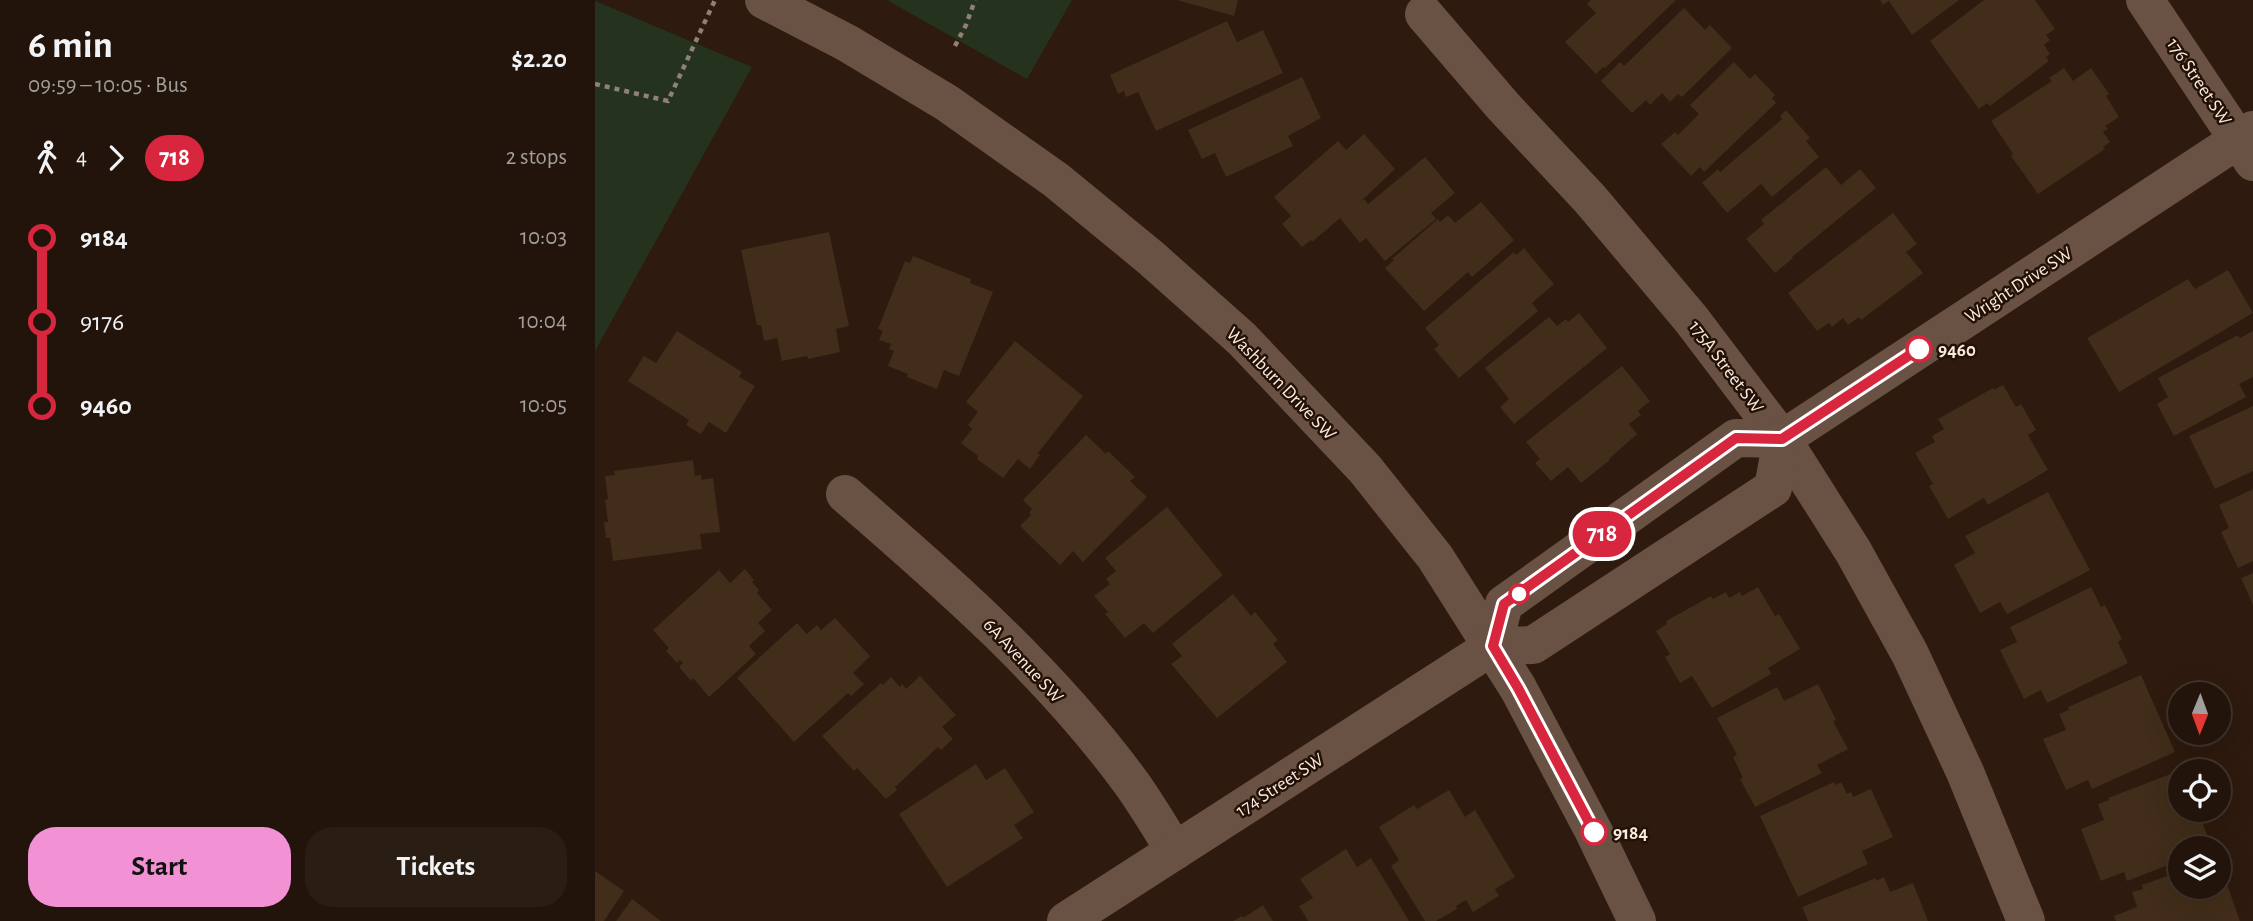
<!DOCTYPE html>
<meta charset="utf-8">
<style>
:root{--surface:#22140a;--page:#2a1d13;--text:#f1f3f6;--muted:#a29e9c;--line:#3f332b;--accent:#f391d5}
body{margin:0;font-family:"Alegreya Sans",sans-serif;background:var(--page);color:var(--text);height:100vh;display:flex;flex-direction:column;font-size:26px;white-space:nowrap}
*{box-sizing:border-box;margin:0}
p{font-size:23px;color:var(--muted)}
.icon{flex:none;width:38px;height:38px;fill:none;stroke:currentColor;stroke-width:2;stroke-linecap:round;stroke-linejoin:round}
.map{position:relative;flex:1;overflow:hidden}
.details{display:flex;flex-direction:column;background:var(--surface);width:595px}
.details>*{flex:none}
.badge{padding:0 14px;border-radius:23px;font-size:24px;line-height:46px}
.needle{width:46px;rotate:181deg}
.fabs{position:absolute;left:1573px;top:682px;display:grid;gap:14px}
.fabs a{display:grid;place-items:center;width:63px;height:63px;border-radius:50%;background:var(--surface);box-shadow:0 7px 28px #0002,0 0 0 2px var(--line);font-size:35px}
.map>.badge{position:absolute;translate:-50% -50%;box-shadow:0 0 0 4px #fff}
.legs{display:flex;align-items:center;gap:10px;height:77px;padding:0 28px;font-size:23px}
.legs p{margin-inline-start:auto}
.headline{display:flex;align-items:center;justify-content:space-between;height:119px;padding:0 28px}
h1{font-size:38px;font-weight:600;line-height:52px}
.primary-button{display:flex;gap:14px;margin-top:auto;padding:14px 28px}
.primary-button a{flex:1;height:80px;border-radius:28px;background:var(--accent);color:#111;font-size:28px;font-weight:600;line-height:80px;text-align:center}
.primary-button a+a{background:var(--page);color:var(--text)}
ul{padding:0 28px;list-style:none}
li{display:flex;align-items:center;gap:24px;height:84px;font-size:26px}
li i{display:grid;place-items:center;width:10px;height:100%;margin:0 9px;background:currentColor}
li i::after{content:'';width:18px;height:18px;margin:-9px;border:5px solid;border-radius:50%;background:var(--surface)}
li p{margin-inline-start:auto}
li:first-child i{background:linear-gradient(#0000 50%,currentColor 0)}
li:last-child i{background:linear-gradient(currentColor 50%,#0000 0)}
main{display:flex;flex:1;min-height:0}
.map>svg:first-child{display:block}
.green{fill:#25331e}
.building{fill:#412d19}
.lines{fill:none;stroke-linecap:round;stroke-linejoin:round}
.path{stroke:#918076;stroke-width:4.5;stroke-dasharray:5 5;stroke-linecap:butt}
.minor{stroke:#695244;stroke-width:38}
.line-1-casing{stroke:#fff;stroke-width:16}
.line-1{stroke:#d7263d;stroke-width:10}
.stop-1-dot{fill:#fff;stroke:#d7263d;stroke-width:3.5}
.labels{text-anchor:middle;stroke-width:5;stroke-linejoin:round;paint-order:stroke}
.street-label{font-size:19px;fill:#f9ebe2;stroke:#241105}
.stop-label{font-size:19px;font-weight:bold;fill:#f9ebe2;stroke:#241105;text-anchor:start}
</style>
<main>
<section class="details">
<div class="headline"><div><h1>6 min</h1><p>09:59 – 10:05 · Bus</p></div><b>$2.20</b></div>
<div class="legs"><svg class="icon" aria-label="walk" viewBox="0 0 24 24"><circle cx="13" cy="4" r="2"/><path d="M13 8l-2 6 4 7M11 14l-3 7M7 12l3-4h3l4 4"/></svg>4<svg class="icon" aria-label="forward" viewBox="0 0 24 24"><path d="M9 5l7 7-7 7"/></svg><b class="badge" style="background:#d7263d;color:#fff">718</b><p>2 stops</p></div>
<ul>
<li><i style="color:#d7263d"></i><b>9184</b><p>10:03</p></li>
<li><i style="color:#d7263d"></i><span>9176</span><p>10:04</p></li>
<li><i style="color:#d7263d"></i><b>9460</b><p>10:05</p></li>
</ul>
<div class="primary-button"><a>Start</a><a>Tickets</a></div>
</section>
<div class="map">
<svg width="1658" height="921" viewBox="0 0 1658 921">
<rect width="100%" height="100%" fill="#2e1a0e"/>
<!-- green -->
<g class="green">
<polygon points="292,0 477,0 432,79"/>
<polygon points="0,1 157,67 0,351"/>
</g>
<!-- building -->
<g class="building">
<polygon points="582,0 643,0 639,16"/>
<polygon points="996,0 1081,0 1010,68 1008,67 1001,74 970,42 1001,13 992,4"/>
<polygon points="1285,0 1364,0 1317,35 1294,1 1288,5"/>
<polygon points="1389,0 1440,0 1460,29 1451,35 1455,40 1449,45 1455,54 1451,57 1454,61 1395,106 1392,103 1384,109 1335,41"/>
<polygon points="1089,8 1110,30 1115,25 1137,48 1087,97 1083,94 1075,102 1067,93 1055,105 1051,100 1037,113 1006,81 1025,62 1029,66"/>
<polygon points="632,21 642,42 668,30 688,73 561,131 543,92 531,97 529,91 523,94 515,75"/>
<polygon points="1139,62 1155,79 1160,74 1180,95 1177,98 1181,103 1109,172 1105,167 1096,176 1066,144 1080,132 1083,135 1104,114 1095,105"/>
<polygon points="1469,68 1478,81 1496,68 1514,94 1511,96 1524,117 1510,126 1513,129 1508,132 1515,142 1508,147 1510,149 1443,194 1416,156 1418,154 1396,121 1457,81 1454,78"/>
<polygon points="707,77 726,118 693,136 698,146 631,177 620,153 607,159 593,130"/>
<polygon points="1191,110 1215,138 1211,141 1224,157 1177,197 1166,184 1132,213 1107,183 1123,169 1125,172 1187,119 1185,116"/>
<polygon points="769,134 800,169 763,204 769,199 773,204 830,157 860,193 836,213 841,219 790,261 771,238 765,243 745,218 717,242 716,240 707,247 687,224 696,216 679,197 743,141 751,150"/>
<polygon points="1231,167 1246,185 1265,169 1281,188 1197,257 1198,258 1180,273 1151,239 1169,224 1166,220"/>
<polygon points="886,202 919,240 877,277 873,272 829,311 790,268 799,260 797,259 843,219 845,222 853,215 860,223"/>
<polygon points="1298,213 1322,244 1311,252 1328,273 1266,320 1264,317 1253,325 1248,318 1237,327 1234,323 1222,331 1193,293"/>
<polygon points="234,232 254,326 241,329 245,352 213,359 212,356 187,361 182,338 169,341 166,325 162,325 146,250"/>
<polygon points="929,248 959,284 937,303 943,311 864,378 839,349 844,345 830,328 919,252 921,255"/>
<polygon points="318,256 376,279 375,283 398,292 364,376 349,370 342,389 312,377 313,374 293,366 299,351 294,349 296,344 284,340 288,331 283,329 310,261 315,263"/>
<polygon points="1633,270 1658,313 1524,392 1492,338 1593,279 1600,289"/>
<polygon points="984,313 1012,348 919,424 905,407 914,399 890,368 954,317 962,326 971,319 973,322"/>
<polygon points="82,331 147,372 144,377 160,386 131,433 114,422 106,434 91,425 94,420 33,381 49,356 61,363"/>
<polygon points="1658,331 1658,377 1644,384 1651,397 1579,436 1562,404 1573,397 1563,378 1643,335 1645,338"/>
<polygon points="420,341 488,396 443,453 445,455 435,469 423,459 408,478 382,459 383,456 366,443 377,429 373,425 383,412 371,402"/>
<polygon points="1027,366 1055,401 1043,411 1046,415 1034,424 1042,434 1014,459 1015,460 986,483 973,467 956,481 940,463 945,459 931,442"/>
<polygon points="1408,385 1421,407 1426,404 1441,430 1433,435 1453,470 1393,505 1389,498 1353,519 1334,486 1338,484 1320,453 1340,442 1337,436 1349,429 1343,419 1398,388 1399,390"/>
<polygon points="1658,406 1658,471 1620,489 1594,436"/>
<polygon points="491,435 511,454 513,451 540,477 535,481 552,497 488,562 478,551 465,565 425,526 436,515 434,513 437,509 428,500"/>
<polygon points="98,460 100,476 106,475 107,480 118,478 125,532 105,534 107,549 18,561 15,538 11,538 9,522 13,522 10,500 13,499 10,476 20,475 19,471"/>
<polygon points="1658,489 1658,561 1643,568 1626,532 1634,528 1624,505"/>
<polygon points="1453,492 1495,570 1412,614 1405,602 1385,613 1359,565 1380,553 1370,536"/>
<polygon points="572,507 628,575 558,633 549,623 530,638 510,614 513,612 499,596 515,584 511,579 521,571 510,558"/>
<polygon points="150,569 159,580 157,582 164,590 162,593 177,610 163,623 170,631 154,646 161,654 114,697 98,678 96,681 84,667 88,663 85,660 82,663 71,651 74,648 58,630 124,570 135,583"/>
<polygon points="1658,573 1658,605 1646,578"/>
<polygon points="1163,587 1180,616 1184,614 1205,649 1173,668 1176,674 1117,708 1097,676 1085,683 1070,657 1075,654 1061,631 1072,624 1071,621 1116,596 1118,599 1131,592 1134,598 1145,592 1147,596"/>
<polygon points="1496,587 1506,607 1510,605 1527,639 1523,642 1533,663 1452,703 1446,690 1429,699 1405,650 1422,642 1415,627"/>
<polygon points="638,594 656,616 660,612 683,640 678,644 692,662 622,718 576,664 587,656 577,644"/>
<polygon points="240,618 275,656 258,673 269,684 256,696 253,693 199,742 142,678 202,623 212,634 222,625 226,630"/>
<polygon points="1546,675 1580,752 1497,789 1493,780 1471,790 1448,739 1471,730 1464,714 1474,710 1473,707"/>
<polygon points="325,676 361,715 347,727 358,739 346,750 343,747 300,787 302,790 291,799 262,768 259,771 227,736 286,683 288,685 296,677 305,687 307,684 311,689"/>
<polygon points="1223,684 1241,720 1238,721 1253,749 1222,765 1227,773 1160,807 1145,779 1148,778 1138,757 1142,755 1122,718 1182,687 1189,701"/>
<polygon points="381,764 391,780 410,768 439,812 419,825 428,838 352,887 304,814"/>
<polygon points="1586,770 1586,810 1603,810 1617,849 1586,849 1586,860 1532,881 1529,872 1506,881 1486,829 1509,820 1503,804 1514,800 1513,798"/>
<polygon points="1239,782 1241,785 1246,782 1252,794 1256,792 1258,797 1276,789 1298,837 1267,851 1273,864 1203,897 1165,816"/>
<polygon points="854,790 870,817 880,810 920,877 900,889 904,896 878,912 871,900 861,906 862,909 841,921 830,921 796,866 804,860 784,827 819,805 822,809"/>
<polygon points="751,849 762,867 776,858 814,921 713,921 704,906 718,898 705,879"/>
<polygon points="1624,862 1645,921 1521,921 1519,916 1542,907 1537,892 1548,889 1547,885 1586,871 1586,887 1624,887"/>
<polygon points="0,871 29,891 9,921 0,921"/>
<polygon points="1289,877 1295,892 1318,883 1333,921 1213,921 1207,907 1281,878 1281,881"/>
<polygon points="37,899 66,921 21,921"/>
<polygon points="668,905 678,921 638,921 647,916 648,918"/>
</g>
<g class="lines">
<!-- path -->
<g class="path">
<polyline points="360,46 371,25 380,0"/>
<polyline points="0,84 73,101 120,0"/>
</g>
<!-- minor -->
<g class="minor">
<polyline points="169,0 252,43 352,103 461,180 556,258 647,339 770,469 840,557 923,688 999,832 1042,921"/>
<polyline points="1550,0 1658,162"/>
<polyline points="829,14 908,106 995,199 1096,319 1187,439 1258,551 1315,654 1370,772 1431,921"/>
<path d="M 250,494 C 353,583 456,673 537,784 C 552,805 566,829 580,851"/>
<polyline points="898,646 909,604 1141,438 1187,439 1658,130"/>
<polyline points="898,646 938,645 1178,488 1187,439"/>
<polyline points="471,921 898,646"/>
</g>
</g>
<g class="lines">
<defs>
<polyline id="line-1" points="999,832 923,688 898,646 909,604 1141,438 1187,439 1324,349"/>
</defs>
<!-- line-1 casing -->
<use href="#line-1" class="line-1-casing"/>
<!-- line-1 -->
<use href="#line-1" class="line-1"/>
</g>
<!-- markers -->
<g class="stop-1-dot">
<circle cx="1324" cy="349" r="12"/>
<circle cx="924" cy="594" r="9"/>
<circle cx="999" cy="832" r="12"/>
</g>
<g class="labels">
<!-- street labels -->
<g class="street-label">
<text transform="translate(1605 81) rotate(56)" y="7">176 Street SW</text>
<text transform="translate(1423 284) rotate(-33)" y="7">Wright Drive SW</text>
<text transform="translate(1132 366) rotate(53)" y="7">175A Street SW</text>
<text transform="translate(687 383) rotate(46)" y="7">Washburn Drive SW</text>
<text transform="translate(429 660) rotate(47)" y="7">6A Avenue SW</text>
<text transform="translate(684 784) rotate(-33)" y="7">174 Street SW</text>
</g>
<!-- stop labels -->
<g class="stop-label">
<text x="1343" y="356">9460</text>
<text x="1018" y="839">9184</text>
</g>
</g>
</svg>
<div class="fabs">
<a><svg class="needle" viewBox="-14 -14 28 28"><path d="M0-13l5 13h-10z" fill="#e53935"/><path d="M0 13l5-13h-10z" fill="#a29e9c"/></svg></a>
<a><svg class="icon" aria-label="locate" viewBox="0 0 24 24"><circle cx="12" cy="12" r="6"/><path d="M12 2v4M12 18v4M2 12h4M18 12h4"/></svg></a>
<a><svg class="icon" aria-label="layers" viewBox="0 0 24 24"><path d="M12 4l9 5-9 5-9-5zM3 14l9 5 9-5"/></svg></a>
</div>
<b class="badge" style="left:1007px;top:534px;background:#d7263d;color:#fff">718</b>
</div>
</main>
